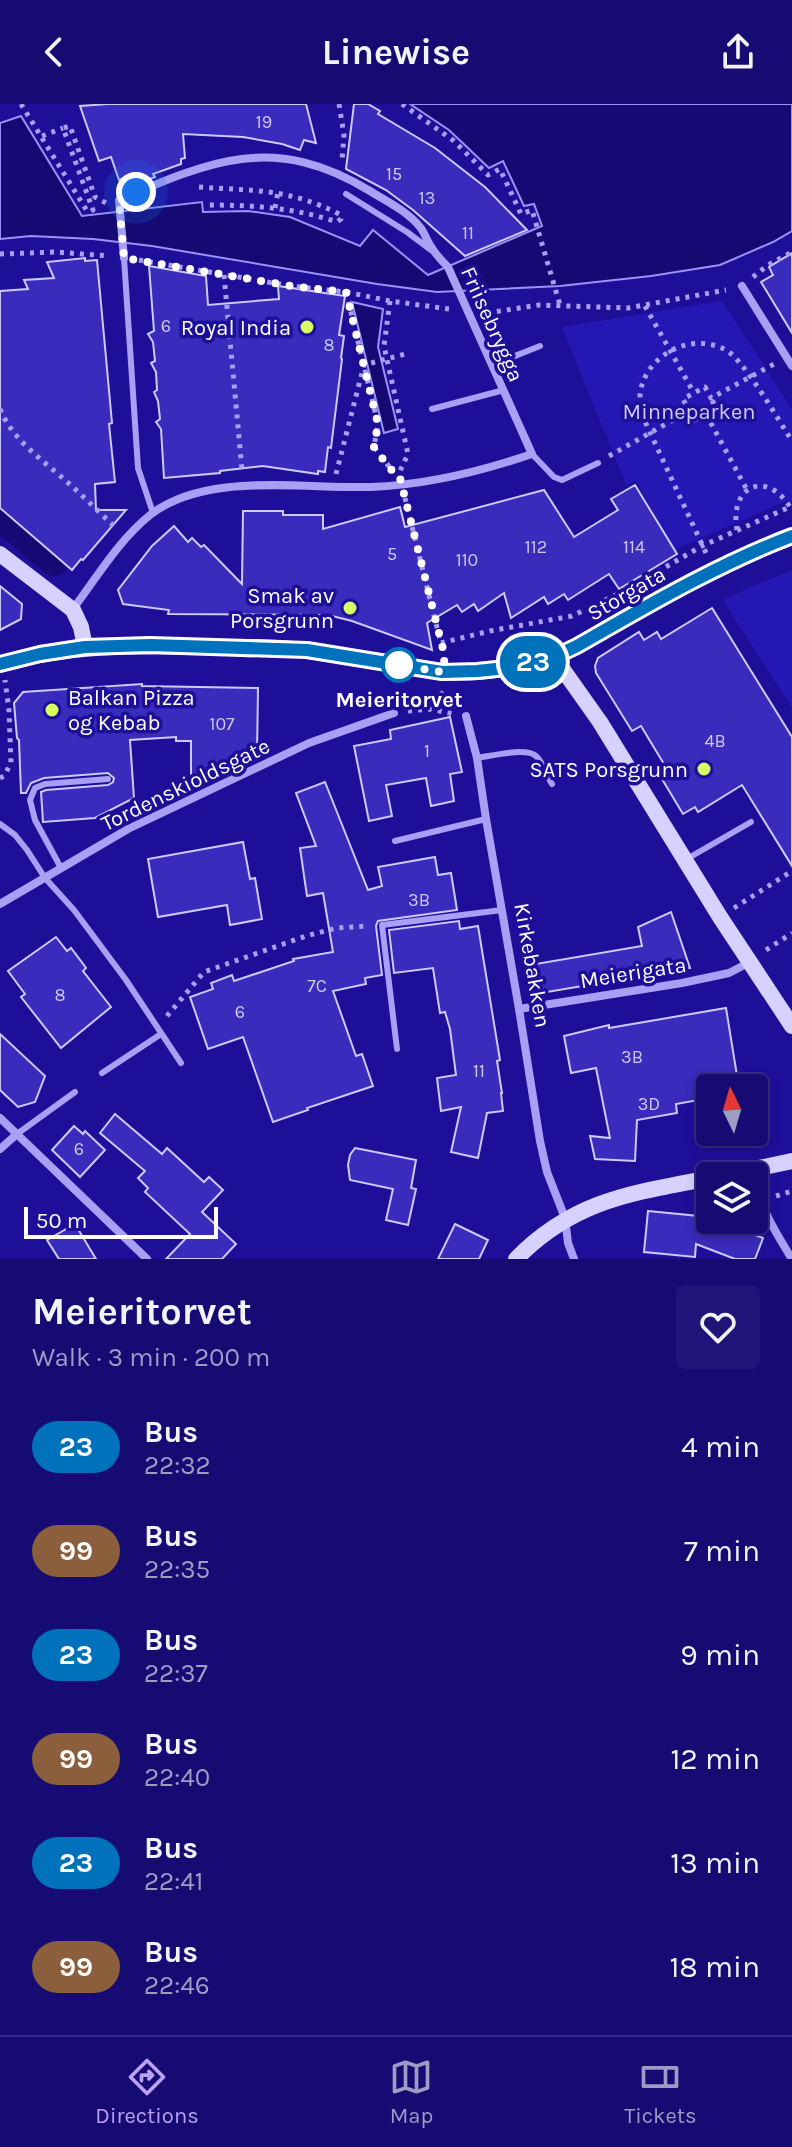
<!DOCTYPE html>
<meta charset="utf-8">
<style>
:root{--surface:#160b73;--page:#1f1478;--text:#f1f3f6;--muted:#9e9bc4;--line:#352b85;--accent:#bca0f2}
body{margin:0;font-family:Karla,sans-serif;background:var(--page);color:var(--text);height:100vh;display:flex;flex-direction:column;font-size:30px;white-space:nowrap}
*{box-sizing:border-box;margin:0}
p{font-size:26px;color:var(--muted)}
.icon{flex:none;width:44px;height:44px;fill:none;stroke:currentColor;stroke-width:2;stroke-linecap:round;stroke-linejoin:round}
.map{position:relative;height:1155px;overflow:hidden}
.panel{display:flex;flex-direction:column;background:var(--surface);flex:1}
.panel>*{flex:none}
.badge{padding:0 16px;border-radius:26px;font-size:28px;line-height:52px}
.needle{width:52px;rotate:355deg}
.tools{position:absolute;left:696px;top:970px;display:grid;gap:16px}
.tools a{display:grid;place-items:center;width:72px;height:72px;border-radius:8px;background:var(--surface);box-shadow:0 4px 12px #0003,0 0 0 2px var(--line);font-size:40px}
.scale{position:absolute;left:24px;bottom:20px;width:194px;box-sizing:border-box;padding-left:8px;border:4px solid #fff;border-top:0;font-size:22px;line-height:28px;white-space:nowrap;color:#fff;-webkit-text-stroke:6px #1e0f99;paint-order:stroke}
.you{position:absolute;width:40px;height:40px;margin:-20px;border:6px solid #fff;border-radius:50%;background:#1a73e8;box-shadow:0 0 0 12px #1a73e833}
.map>.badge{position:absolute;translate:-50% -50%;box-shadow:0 0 0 4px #fff}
.round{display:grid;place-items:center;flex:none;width:84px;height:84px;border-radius:8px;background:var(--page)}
.overview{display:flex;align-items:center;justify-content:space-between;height:136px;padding:0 32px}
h1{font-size:38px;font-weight:700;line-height:60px}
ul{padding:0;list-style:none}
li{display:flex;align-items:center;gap:24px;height:104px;padding:0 32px}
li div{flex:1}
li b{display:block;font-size:30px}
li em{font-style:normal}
li .badge{min-width:88px;font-weight:700;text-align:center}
header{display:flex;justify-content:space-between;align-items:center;height:104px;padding:0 32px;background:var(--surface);font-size:36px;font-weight:700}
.tabs{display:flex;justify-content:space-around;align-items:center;height:112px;border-top:2px solid var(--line);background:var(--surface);font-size:22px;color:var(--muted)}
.tabs a{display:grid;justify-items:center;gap:4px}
.tabs .selected{color:var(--accent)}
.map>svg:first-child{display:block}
.green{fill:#2517b3}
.water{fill:#150974;stroke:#9a92f8;stroke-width:2}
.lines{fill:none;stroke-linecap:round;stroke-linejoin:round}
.canal{stroke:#150974;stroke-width:28}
.building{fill:#392bbc;stroke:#cec9fe;stroke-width:2}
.path{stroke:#a8a0f5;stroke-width:5;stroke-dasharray:4 6;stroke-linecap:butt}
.lane{stroke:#a8a0f5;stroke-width:6}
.street{stroke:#a8a0f5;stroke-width:8}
.secondary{stroke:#d6d1fe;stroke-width:16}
.line-casing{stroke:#fff;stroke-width:18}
.line{stroke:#0072bc;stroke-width:12}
.walk{stroke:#fff;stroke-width:8;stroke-dasharray:0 14.4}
.poi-dot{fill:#d7ff64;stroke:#1e0f99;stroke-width:3}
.stop-dot{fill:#fff;stroke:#0072bc;stroke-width:4}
.labels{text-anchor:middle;stroke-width:7;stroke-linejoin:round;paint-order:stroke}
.number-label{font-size:18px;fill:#cecaee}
.street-label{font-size:22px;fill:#fff;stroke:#1e0f99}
.poi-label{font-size:22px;fill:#fff;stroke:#1e0f99;text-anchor:end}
.park-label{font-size:22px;fill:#cec9fe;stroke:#1e0f99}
.stop-label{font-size:22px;font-weight:bold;fill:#fff;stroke:#1e0f99}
</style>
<header><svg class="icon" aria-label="back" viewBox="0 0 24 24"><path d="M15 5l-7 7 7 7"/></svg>Linewise<svg class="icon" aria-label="share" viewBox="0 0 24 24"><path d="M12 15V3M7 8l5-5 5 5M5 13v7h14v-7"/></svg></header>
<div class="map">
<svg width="792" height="1155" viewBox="0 0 792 1155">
<rect width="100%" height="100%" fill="#1e0f99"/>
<!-- green -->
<g class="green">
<polygon points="722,197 792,305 792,398 786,397 674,446 636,376 626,381 562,223"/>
<polygon points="792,467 792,604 723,496 766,476"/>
</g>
<!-- water -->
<g class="water">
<polygon points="410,0 792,0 792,127 773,138 720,161 651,172 560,182 437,188 377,180 152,142 93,135 31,132 0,135 0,19 21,12 82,112 202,98 203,108 248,107 290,113 360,142 373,126 428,171 542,122 534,100 524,102 503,57 489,64 449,26"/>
<polygon points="352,198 383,205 378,243 398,325 384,329"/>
</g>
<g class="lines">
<!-- canal -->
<polyline class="canal" points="0,413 54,458"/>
</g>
<!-- building -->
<g class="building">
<polygon points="108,0 306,0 316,39 304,36 300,46 282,40 243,33 183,30 185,54 181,55 181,60 153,70 155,73 129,83 126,73 119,76 111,53 99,57 80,2"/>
<polygon points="354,0 368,0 380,7 378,10 435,44 485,83 527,126 465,152 413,106 386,86 346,65"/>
<polygon points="792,149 792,229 761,178 773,171 769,163"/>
<polygon points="85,154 85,157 97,156 112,319 109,320 115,378 95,380 96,406 126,406 83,456 81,455 72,466 0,404 0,187 28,185 24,176 54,174 47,158"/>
<polygon points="149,162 206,172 208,201 279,195 278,182 345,192 339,231 344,232 341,254 342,255 331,344 328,343 325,368 318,367 318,370 263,362 220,367 220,369 164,374 161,325 156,318 160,315 158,297 154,288 157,286 156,268 151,259 155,257 153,238 148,230 154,227"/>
<polygon points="635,381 677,450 619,485 609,470 568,496 564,490 548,500 544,493 511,514 504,489 478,507 474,500 462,508 457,501 427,519 432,546 352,517 328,511 168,510 169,506 123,500 118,486 152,442 174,422 188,438 192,434 201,443 204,441 242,480 243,407 283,407 283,411 323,411 323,425 400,403 405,423 544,386 574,433 618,406 611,395"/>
<polygon points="0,482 22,500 21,515 0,526"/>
<polygon points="712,504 792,633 792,762 742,681 698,708 695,703 683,710 659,670 667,665 641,622 632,627 596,569 595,562 598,554 639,528 644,536 657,528 661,535"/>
<polygon points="142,580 142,582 258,584 257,651 191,675 191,637 176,637 176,633 130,636 134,694 95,714 43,718 41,688 46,686 108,681 113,678 114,674 108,669 44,674 31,679 26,689 21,689 19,636 17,634 14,599 23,588"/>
<polygon points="450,613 462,668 450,670 454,697 431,702 426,674 386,681 392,712 369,717 354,642 391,635 390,626"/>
<polygon points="325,678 368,786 382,782 378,763 435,753 438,771 451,769 457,806 378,817 376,822 382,871 365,874 366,880 333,887 356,952 362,950 373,982 307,1004 308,1006 273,1018 243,933 208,945 190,893 213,885 211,879 232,871 234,877 294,857 293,855 333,848 323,789 307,792 300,744 316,742 296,689"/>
<polygon points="243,738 250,775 255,774 262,815 230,821 227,801 158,813 148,755"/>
<polygon points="671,808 690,864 547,888 533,879 530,861 642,842 638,823"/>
<polygon points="459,817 460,825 478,822 500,956 497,957 502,989 501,989 503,1007 487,1009 478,1054 451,1048 461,1003 441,1007 437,974 456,971 450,925 445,908 440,909 433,864 394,869 389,826"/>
<polygon points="56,833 67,847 71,844 86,864 83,867 111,903 61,944 21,893 25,890 8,867"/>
<polygon points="726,904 739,984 710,984 710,994 676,1000 677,1009 637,1016 635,1057 595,1055 590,1032 610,1034 596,964 571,969 564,932 609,921 609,924"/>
<polygon points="0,930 45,972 35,998 18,1003 0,986"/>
<polygon points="115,1010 162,1050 167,1044 204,1078 209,1073 223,1086 202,1108 236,1140 222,1155 166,1155 190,1130 145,1088 148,1084 138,1074 145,1067 100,1029"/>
<polygon points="74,1022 83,1030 85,1027 105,1046 80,1073 52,1046"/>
<polygon points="355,1044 416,1056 411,1084 416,1085 408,1121 386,1116 393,1085 350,1076 348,1061 350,1051"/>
<polygon points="648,1107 709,1113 710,1116 716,1116 763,1134 755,1155 735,1155 696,1140 695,1153 644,1148"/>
<polygon points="75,1120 96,1155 59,1155 47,1136"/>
<polygon points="455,1120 488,1136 479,1155 438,1155"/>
</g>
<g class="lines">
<!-- path -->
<g class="path">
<polyline points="21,0 87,107 93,106 63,24 70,22 95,93 106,99"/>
<polyline points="339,0 344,31 342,57"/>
<polyline points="402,0 454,37 488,71 500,65 521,110 532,106 560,201"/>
<polyline points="42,32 63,24"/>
<path d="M 199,83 C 254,87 289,84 341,111 L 341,115 L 337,118 C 296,104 253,101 209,101"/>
<polyline points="275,104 278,88"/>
<polyline points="0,150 55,148 109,152"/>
<polyline points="139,156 291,182 346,188 390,197 449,205"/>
<polyline points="224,171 242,366"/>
<polyline points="753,173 768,161 792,148"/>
<polyline points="346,188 378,320 374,343 391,365"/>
<polyline points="390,197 384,242 408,350 400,367"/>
<polyline points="645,202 694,289"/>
<polyline points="487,209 539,201 628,204 726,186"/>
<path d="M 0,305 C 12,335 41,355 65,376 C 82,391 99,408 116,424"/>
<polyline points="689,307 694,316 716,304 711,294"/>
<polyline points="706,310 747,386"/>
<polyline points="609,352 689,307 683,295 705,283 711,294 774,260"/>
<polyline points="336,370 364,261 405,250"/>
<polyline points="405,394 443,548"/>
<path d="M 737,426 C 729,382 766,365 790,403"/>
<path d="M 706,449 L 641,309 C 641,303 640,296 640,290 C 645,251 691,227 726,246 C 744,256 779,317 792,337"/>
<polyline points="441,539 490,527 572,512 624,487 702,442 792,402"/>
<polyline points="440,588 456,603"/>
<polyline points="408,607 430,605 454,610"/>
<polyline points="0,674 4,672 11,659 9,607 5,576"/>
<polyline points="734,804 792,767"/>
<polyline points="766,846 792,829"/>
<polyline points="167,912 204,868 306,832 337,824 369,822"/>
<polyline points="776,1092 792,1087"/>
</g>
<!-- lane -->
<g class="lane">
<polyline points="346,90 407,128 431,146"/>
<polyline points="124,154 138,364 153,409"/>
<polyline points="492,261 540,242"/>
<polyline points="432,305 504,286"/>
<polyline points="532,350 554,373 562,376 598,359"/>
<path d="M 477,654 C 491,652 526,643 536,652 C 543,658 547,672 552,680"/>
<polyline points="0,720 15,731 27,746 45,774 74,806 126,876 181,959"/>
<polyline points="395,737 486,715"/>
<polyline points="685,756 751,718"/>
<polyline points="61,764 35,716 30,696 35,684 45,680 108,675"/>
<polyline points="397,945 382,821 502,806"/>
<polyline points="102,969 161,930"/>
<polyline points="17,1030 75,988"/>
</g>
<!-- street -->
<g class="street">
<polyline points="742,182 792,262"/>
<path d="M 73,505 C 97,473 119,436 150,411 C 206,367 304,385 371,383 C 427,381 479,368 532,350 L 448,163 C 442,157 436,151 432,144 C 427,138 425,129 420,123 C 407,107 386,97 370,87 C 275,29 212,56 119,96 L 124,154"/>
<polyline points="466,612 477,654 486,715 519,905 540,1037 547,1068 565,1114 568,1139 574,1155"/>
<polyline points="0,800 128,725 309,639 394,609"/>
<polyline points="519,905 682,879 729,869 750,858"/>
<polyline points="0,1014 147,1155"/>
<polyline points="0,1045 17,1030"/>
<path d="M 754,1066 C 761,1106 771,1121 792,1155"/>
</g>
<!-- secondary -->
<g class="secondary">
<polyline points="0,450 73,506 81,523 85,543"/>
<polyline points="554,553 600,618 720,813 792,922"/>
<path d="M 0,560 C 68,541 135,541 205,543 C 239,543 274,542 308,547 C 352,552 396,563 440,568 C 486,572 535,561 577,542 C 647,502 716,461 792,432"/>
<polyline points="722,1072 792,1057"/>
<path d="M 516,1155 C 574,1096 632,1089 710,1074"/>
</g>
</g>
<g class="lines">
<defs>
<path id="line" d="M 0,560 L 40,550 L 85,543 L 150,541 L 307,546 L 442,568 L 477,567 L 516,563 L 554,553 L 577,542 C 647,502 716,461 792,432"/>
</defs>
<!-- line casing -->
<use href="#line" class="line-casing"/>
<!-- line -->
<use href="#line" class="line"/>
<!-- walk -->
<polyline class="walk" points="136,88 119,96 124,154 291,182 346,188 378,320 374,343 390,365 399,370 445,553 442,568 390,560 399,561"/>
</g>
<!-- markers -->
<g class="poi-dot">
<circle cx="307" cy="223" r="8"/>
<circle cx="350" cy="504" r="8"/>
<circle cx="52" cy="606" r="8"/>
<circle cx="704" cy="665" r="8"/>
</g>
<circle class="stop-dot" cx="399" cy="561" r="16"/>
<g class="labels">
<!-- number labels -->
<g class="number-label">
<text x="264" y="24">19</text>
<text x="394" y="76">15</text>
<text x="427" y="100">13</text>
<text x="468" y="135">11</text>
<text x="166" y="228">6</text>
<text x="329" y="247">8</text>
<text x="536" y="449">112</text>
<text x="634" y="449">114</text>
<text x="392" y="456">5</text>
<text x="467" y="462">110</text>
<text x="222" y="626">107</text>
<text x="715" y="643">4B</text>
<text x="427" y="653">1</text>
<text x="419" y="802">3B</text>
<text x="317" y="888">7C</text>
<text x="60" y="897">8</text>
<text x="240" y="914">6</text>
<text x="632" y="959">3B</text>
<text x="479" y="973">11</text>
<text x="649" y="1006">3D</text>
<text x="79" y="1051">6</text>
</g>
<!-- street labels -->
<g class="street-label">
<text transform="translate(493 220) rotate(66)" y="8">Friisebrygga</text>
<text transform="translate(626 489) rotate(-30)" y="8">Storgata</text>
<text transform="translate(185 680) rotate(-26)" y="8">Tordenskioldsgate</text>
<text transform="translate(533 861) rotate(80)" y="8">Kirkebakken</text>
<text transform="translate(633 868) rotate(-9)" y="8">Meierigata</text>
</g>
<!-- poi labels -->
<g class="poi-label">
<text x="291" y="231">Royal India</text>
<text x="334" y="499">Smak av<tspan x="334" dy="25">Porsgrunn</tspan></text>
<text x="68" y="601" text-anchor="start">Balkan Pizza<tspan x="68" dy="25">og Kebab</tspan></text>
<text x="688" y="673">SATS Porsgrunn</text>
</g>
<!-- park labels -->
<g class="park-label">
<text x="689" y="315">Minneparken</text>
</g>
<!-- stop labels -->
<g class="stop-label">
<text x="399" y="603">Meieritorvet</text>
</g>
</g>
</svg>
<div class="tools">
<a><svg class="needle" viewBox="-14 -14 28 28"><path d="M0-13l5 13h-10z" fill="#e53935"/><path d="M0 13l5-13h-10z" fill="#9e9bc4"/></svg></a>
<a><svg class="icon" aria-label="layers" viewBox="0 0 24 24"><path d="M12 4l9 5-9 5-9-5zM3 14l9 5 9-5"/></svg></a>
</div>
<div class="scale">50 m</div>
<div class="you" style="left:136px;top:88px"></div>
<b class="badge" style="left:533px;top:558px;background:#0072bc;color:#fff">23</b>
</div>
<section class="panel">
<div class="overview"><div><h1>Meieritorvet</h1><p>Walk · 3 min · 200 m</p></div><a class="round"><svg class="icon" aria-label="heart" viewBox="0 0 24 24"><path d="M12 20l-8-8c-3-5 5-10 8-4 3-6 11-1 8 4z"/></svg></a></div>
<ul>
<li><span class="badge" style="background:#0072bc;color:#fff">23</span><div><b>Bus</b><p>22:32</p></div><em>4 min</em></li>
<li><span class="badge" style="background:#8b5e3c;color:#fff">99</span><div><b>Bus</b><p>22:35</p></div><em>7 min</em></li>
<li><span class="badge" style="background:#0072bc;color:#fff">23</span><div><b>Bus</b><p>22:37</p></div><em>9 min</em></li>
<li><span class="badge" style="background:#8b5e3c;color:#fff">99</span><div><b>Bus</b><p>22:40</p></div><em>12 min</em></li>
<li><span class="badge" style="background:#0072bc;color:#fff">23</span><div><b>Bus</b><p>22:41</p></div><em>13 min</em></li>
<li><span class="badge" style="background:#8b5e3c;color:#fff">99</span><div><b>Bus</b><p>22:46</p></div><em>18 min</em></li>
</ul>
</section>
<nav class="tabs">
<a class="selected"><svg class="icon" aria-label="directions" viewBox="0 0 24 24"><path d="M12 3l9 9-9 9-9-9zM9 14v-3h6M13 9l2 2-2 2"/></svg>Directions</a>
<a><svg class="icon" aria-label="map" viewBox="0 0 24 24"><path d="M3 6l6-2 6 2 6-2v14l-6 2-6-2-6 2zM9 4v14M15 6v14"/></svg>Map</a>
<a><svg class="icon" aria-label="tickets" viewBox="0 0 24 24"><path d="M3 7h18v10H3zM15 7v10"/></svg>Tickets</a>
</nav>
